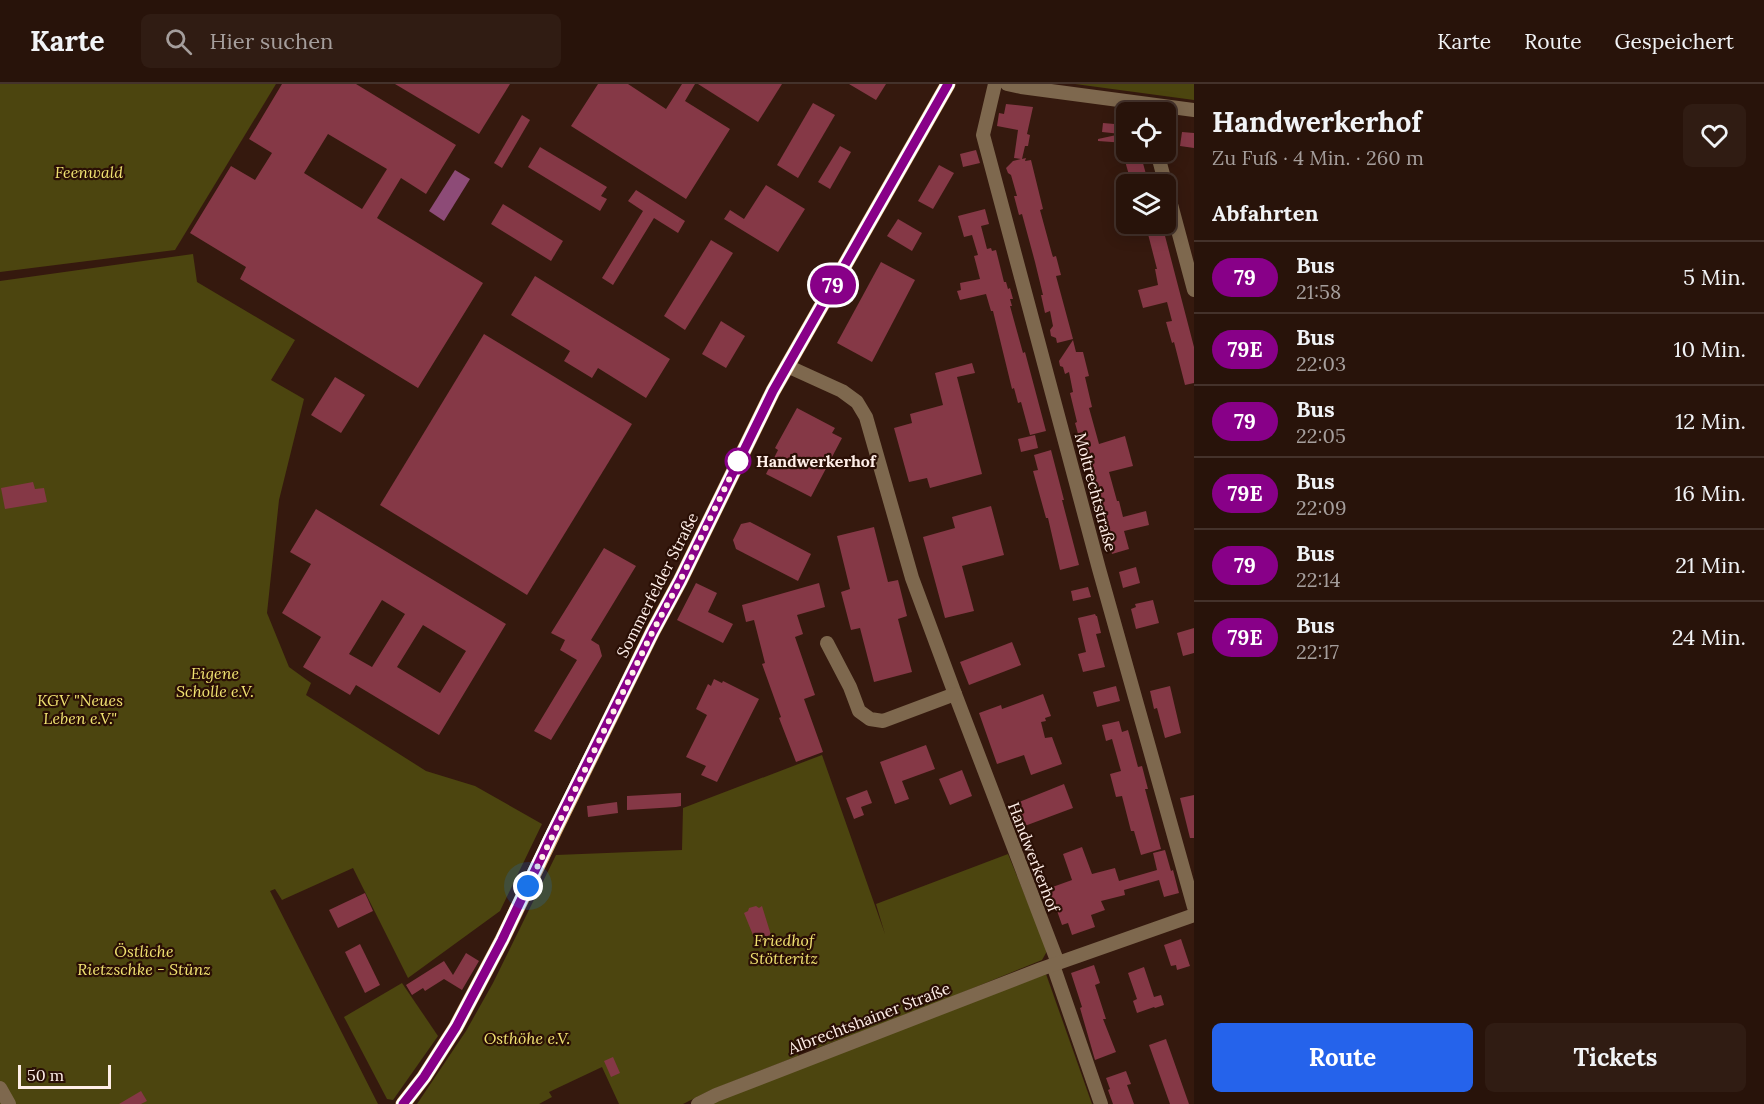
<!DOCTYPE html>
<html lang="de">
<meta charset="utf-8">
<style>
:root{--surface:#28130a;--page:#301c13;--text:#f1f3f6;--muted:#a59e9c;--line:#44322b;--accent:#2563eb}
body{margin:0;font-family:Lora,serif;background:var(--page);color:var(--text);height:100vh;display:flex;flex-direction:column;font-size:22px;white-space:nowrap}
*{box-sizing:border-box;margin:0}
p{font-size:20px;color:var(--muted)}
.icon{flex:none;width:33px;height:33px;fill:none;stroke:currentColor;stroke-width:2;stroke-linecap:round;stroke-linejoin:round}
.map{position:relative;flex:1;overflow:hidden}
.sheet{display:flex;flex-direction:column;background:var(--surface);width:570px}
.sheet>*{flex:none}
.badge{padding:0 12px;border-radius:20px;font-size:21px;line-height:39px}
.tools{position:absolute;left:1116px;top:18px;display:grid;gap:12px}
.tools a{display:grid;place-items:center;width:60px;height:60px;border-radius:9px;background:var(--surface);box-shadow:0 3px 15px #0003,0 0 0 2px var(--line);font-size:30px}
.scale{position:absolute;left:18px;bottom:15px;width:93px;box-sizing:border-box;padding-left:6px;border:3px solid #ffefe9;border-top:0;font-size:16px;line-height:21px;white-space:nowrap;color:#ffefe9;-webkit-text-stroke:4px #2a0f05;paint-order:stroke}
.you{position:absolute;width:30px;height:30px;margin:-15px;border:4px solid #fff;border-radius:50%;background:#1a73e8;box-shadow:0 0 0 9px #1a73e833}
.map>.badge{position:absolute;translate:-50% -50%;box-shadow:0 0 0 3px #fff}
h2{padding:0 18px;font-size:22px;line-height:54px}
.round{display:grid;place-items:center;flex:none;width:63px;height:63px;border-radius:9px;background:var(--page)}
.head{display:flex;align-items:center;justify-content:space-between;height:102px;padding:0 18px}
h1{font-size:28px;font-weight:800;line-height:45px}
.action{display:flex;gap:12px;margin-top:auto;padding:12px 18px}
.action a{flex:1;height:69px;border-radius:9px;background:var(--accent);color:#fff;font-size:24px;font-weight:800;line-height:69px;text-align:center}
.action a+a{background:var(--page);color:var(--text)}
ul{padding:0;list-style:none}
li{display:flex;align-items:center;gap:18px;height:72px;padding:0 18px;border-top:2px solid var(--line)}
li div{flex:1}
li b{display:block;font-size:22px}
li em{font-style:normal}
li .badge{min-width:66px;font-weight:700;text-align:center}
header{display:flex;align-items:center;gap:36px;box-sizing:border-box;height:84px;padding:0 30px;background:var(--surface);border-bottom:2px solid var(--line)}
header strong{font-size:28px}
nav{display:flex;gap:33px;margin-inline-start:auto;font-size:21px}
.search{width:420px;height:54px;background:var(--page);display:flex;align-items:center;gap:15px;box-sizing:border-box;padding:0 21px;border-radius:9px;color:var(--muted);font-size:22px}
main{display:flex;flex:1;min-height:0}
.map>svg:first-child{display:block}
.green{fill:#4c450f}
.water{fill:#8d4b77}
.building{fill:#853846;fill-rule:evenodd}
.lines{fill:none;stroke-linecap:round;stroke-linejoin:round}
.minor{stroke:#7e684e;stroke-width:14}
.major{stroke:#dcaf76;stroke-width:15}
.line-casing{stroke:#fff;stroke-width:14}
.line{stroke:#808;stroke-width:9}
.walk{stroke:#ffefe9;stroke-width:6;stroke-dasharray:0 10.8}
.stop-dot{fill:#fff;stroke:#808;stroke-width:3}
.labels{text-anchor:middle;stroke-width:4.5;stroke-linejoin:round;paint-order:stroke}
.park-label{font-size:16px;font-style:italic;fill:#f1e371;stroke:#2a0f05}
.stop-label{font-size:16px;font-weight:bold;fill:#ffefe9;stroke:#2a0f05;text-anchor:start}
.street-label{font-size:16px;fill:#ffefe9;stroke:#2a0f05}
</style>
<header>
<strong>Karte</strong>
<div class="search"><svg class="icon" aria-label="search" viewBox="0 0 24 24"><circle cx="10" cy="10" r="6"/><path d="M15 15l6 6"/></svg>Hier suchen</div>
<nav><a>Karte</a><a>Route</a><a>Gespeichert</a></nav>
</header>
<main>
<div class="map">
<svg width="1194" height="1020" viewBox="0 0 1194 1020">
<rect width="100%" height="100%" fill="#35190e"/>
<!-- green -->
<g class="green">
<polygon points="0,0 276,0 175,166 0,188"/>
<polygon points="1073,0 1194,0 1194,16 1075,0"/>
<polygon points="193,170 197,198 295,256 271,296 304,315 279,416 267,529 289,583 311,599 306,611 426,687 475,702 542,740 500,827 408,894 353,784 282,816 275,805 270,807 378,1020 0,1020 0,197"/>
<polygon points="822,671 885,850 876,820 1008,770 1046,863 1046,869 1042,876 912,929 817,964 813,961 799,966 798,972 711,1006 683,1020 619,1020 602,983 549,1008 552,1013 539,1020 417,1020 466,947 493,899 556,771 682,766 683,724"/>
<polygon points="1046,890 1092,1020 708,1020"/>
<polygon points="402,899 438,952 393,1016 387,1015 344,933"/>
</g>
<!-- water -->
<polygon class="water" points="455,86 470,95 444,137 429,127"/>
<!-- building -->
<g class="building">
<path d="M 282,0 L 356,0 L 456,61 L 426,110 L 401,94 L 377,134 L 483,199 L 418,304 L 240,195 L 246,183 L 190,149 L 231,82 L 255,96 L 272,69 L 249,55 ZM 328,50 L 387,85 L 362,125 L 304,89 Z"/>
<polygon points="395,0 510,0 479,50"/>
<polygon points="598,0 628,0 666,25 682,0 695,0 685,17 730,45 686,115 571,42"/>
<polygon points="698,0 782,0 758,38"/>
<polygon points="849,0 886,0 876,16"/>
<polygon points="813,19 835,31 798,94 777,81"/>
<polygon points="1006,20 1033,23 1027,50 1030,51 1028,62 1025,62 1022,75 1026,74 1025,77 1031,76 1043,125 1040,126 1052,170 1053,173 1056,172 1061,191 1056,192 1073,255 1057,259 1056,254 1051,252 1050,246 1053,242 1050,227 1045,229 1041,211 1043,211 1035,178 1022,130 1019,131 1014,112 1017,112 1011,91 1008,89 1006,84 1013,77 1021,75 1014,74 1018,46 997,42 999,29 1004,30"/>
<polygon points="522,31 530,36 502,84 494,79"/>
<polygon points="1103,39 1126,41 1126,59 1098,57 1098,55 1121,50 1102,48"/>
<polygon points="1182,48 1194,49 1194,64 1180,62"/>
<polygon points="840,62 851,68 830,105 818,98"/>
<polygon points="540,63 607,103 601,112 607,115 600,127 528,83"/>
<polygon points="976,66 980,79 963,83 960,70"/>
<polygon points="1125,68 1140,68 1147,94 1131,98 1125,77 1127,76"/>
<polygon points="939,81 954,89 933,125 918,117"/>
<polygon points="766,101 805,125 778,168 724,135 730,126 744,135"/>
<polygon points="636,106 685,137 678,149 654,134 613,201 602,194 643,127 628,117"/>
<polygon points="503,120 563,157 551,177 491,140"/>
<polygon points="985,125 989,140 981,142 987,165 991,164 992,167 996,166 1004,198 1006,198 1008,205 1010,204 1013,215 1010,215 1012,222 1010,222 1023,269 1025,268 1046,347 1030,351 1021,318 1018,319 1014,304 1012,305 993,227 991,227 986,210 960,216 957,207 961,206 960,199 980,195 974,172 978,171 972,151 964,153 958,132"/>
<polygon points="898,135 922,149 912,167 887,152"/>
<polygon points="1158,147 1159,150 1164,148 1194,263 1194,299 1185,301 1174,258 1172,259 1166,238 1172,237 1167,218 1143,224 1138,206 1158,201 1155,185 1157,185 1148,150"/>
<polygon points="711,156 733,169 685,246 664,232"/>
<polygon points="881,178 915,196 872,278 837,259"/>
<polygon points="535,192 670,275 646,314 598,284 592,294 564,277 570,267 511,231"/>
<polygon points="721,237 745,252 726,284 702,270"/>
<polygon points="484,250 632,340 527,511 380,421"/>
<polygon points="1073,256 1076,268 1083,268 1089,292 1085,293 1092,323 1089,324 1099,360 1125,352 1133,382 1109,388 1117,417 1119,417 1123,433 1146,427 1149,441 1124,447 1129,465 1112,470 1075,339 1077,338 1070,309 1073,308 1069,288 1065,290 1063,283 1060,282 1059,277"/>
<polygon points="972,279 975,289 957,293 982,390 930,404 927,394 909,398 894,344 912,339 910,330 943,321 935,289"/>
<polygon points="335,293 365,311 341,349 311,331"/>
<polygon points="797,324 835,344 832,349 842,354 811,413 766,390 778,366 775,364"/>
<polygon points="1035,351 1038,364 1021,368 1018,355"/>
<polygon points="1051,366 1064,416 1062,416 1079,481 1060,486 1048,434 1046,434 1033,387 1038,386 1034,371"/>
<polygon points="33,398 35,405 44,404 47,418 5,425 1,404"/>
<polygon points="991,422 1004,471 962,482 974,527 945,534 923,453 955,444 952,433"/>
<path d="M 316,425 L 506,540 L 439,651 L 356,601 L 350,611 L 303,583 L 321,553 L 282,529 L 311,480 L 290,468 ZM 382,516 L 405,530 L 372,583 L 349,570 ZM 423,541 L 466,567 L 440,609 L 397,583 Z"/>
<polygon points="750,438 811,470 798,497 736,465 733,456 741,440"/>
<polygon points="874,443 888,498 898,496 907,532 898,535 912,588 874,598 860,544 851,546 841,508 850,505 837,452"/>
<polygon points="604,464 636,482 591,556 599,561 602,572 551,656 534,647 577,576 560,566 565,556 551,549"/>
<polygon points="1136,483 1140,499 1123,504 1119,488"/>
<polygon points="696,499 717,509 708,528 733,540 723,559 677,536"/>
<polygon points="819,499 825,523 797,531 803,550 795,553 815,611 804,615 823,668 796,678 779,634 781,633 762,580 765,579 754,536 746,538 742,521"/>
<polygon points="1088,503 1091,513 1073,517 1071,507"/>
<polygon points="1153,516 1159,539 1136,545 1131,525 1136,523 1135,520"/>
<polygon points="1095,530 1096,532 1097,532 1101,549 1096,550 1105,583 1083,588 1078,570 1086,568 1078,534"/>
<polygon points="1194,544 1194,569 1183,572 1177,549"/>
<polygon points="1012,558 1021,581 969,601 960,578"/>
<polygon points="714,595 722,599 723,597 759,615 717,698 701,691 706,682 686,673 707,631 696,625 708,600 711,602"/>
<polygon points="1116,602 1120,617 1097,623 1093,608"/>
<polygon points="1170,602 1181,649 1165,654 1157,624 1154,625 1150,607"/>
<polygon points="1043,610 1051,632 1045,634 1046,637 1041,638 1045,654 1052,653 1062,680 1031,691 1024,671 997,680 979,629 1001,621 1002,625"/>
<polygon points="1119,637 1122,648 1128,646 1138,683 1142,682 1148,705 1145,705 1161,765 1141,771 1134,747 1131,747 1122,712 1116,713 1110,690 1121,687 1112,655 1106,657 1102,641"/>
<polygon points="926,661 935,685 902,697 909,715 895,720 880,678"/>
<polygon points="962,686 972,712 950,721 939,695"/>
<polygon points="1064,700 1073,724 1022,743 1014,720"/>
<polygon points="867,706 872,719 861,723 864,731 854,735 846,714"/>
<polygon points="681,709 681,722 676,723 627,726 627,712"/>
<polygon points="1194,711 1194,754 1190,754 1180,714"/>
<polygon points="617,718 618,729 588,733 587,722"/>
<polygon points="1082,763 1092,790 1115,784 1119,797 1157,786 1153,769 1165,766 1171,787 1173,786 1179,809 1164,813 1159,796 1124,806 1125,811 1101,817 1105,826 1091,831 1095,843 1072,851 1068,839 1062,841 1055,821 1053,823 1047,805 1072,796 1063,770"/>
<polygon points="365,809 373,827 338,844 329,826"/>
<polygon points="756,822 759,824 762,822 771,851 755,856 744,829 748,827 749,824"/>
<polygon points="1181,855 1190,882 1177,886 1176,881 1171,882 1164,861"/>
<polygon points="360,860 380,901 365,909 345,868"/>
<polygon points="466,869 479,877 462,906 444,895 425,907 423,904 412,911 406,901 444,877 453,891"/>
<polygon points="1094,881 1100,899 1095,901 1106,935 1103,935 1116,968 1095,976 1080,924 1082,923 1071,889"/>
<polygon points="1144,883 1154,913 1161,911 1164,921 1155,924 1154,923 1137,929 1133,917 1137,915 1128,889"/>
<polygon points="1166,955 1189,1020 1170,1020 1149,961"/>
<polygon points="613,973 620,989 611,993 604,977"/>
<polygon points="1126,987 1131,1000 1127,1001 1134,1020 1113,1020 1108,1006 1110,1005 1106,994"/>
<polygon points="141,1007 147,1017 141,1020 119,1020"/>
</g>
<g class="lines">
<!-- minor -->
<g class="minor">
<polyline points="995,0 983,51 1099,485 1194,823"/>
<polyline points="1007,0 1021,3 1194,26"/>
<polyline points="1157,68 1194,206"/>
<polyline points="787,282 842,307 857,318 866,333 912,494 955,610 1058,879"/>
<polyline points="827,559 850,603 859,627 870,635 883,637 955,610"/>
<polyline points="1053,881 1101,1020"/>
<polyline points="0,1004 9,1020"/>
<polyline points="698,1020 716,1011 1041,885 1194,831"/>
</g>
<!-- major -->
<polyline class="major" points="403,1020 424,993 456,943 502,856 557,742 653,547 680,497 773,307 948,0"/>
</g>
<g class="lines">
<defs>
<polyline id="line" points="403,1020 424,993 456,943 502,856 550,755 653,547 680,497 773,307 948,0"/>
</defs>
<!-- line casing -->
<use href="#line" class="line-casing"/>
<!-- line -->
<use href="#line" class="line"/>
<!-- walk -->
<polyline class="walk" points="528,802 653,547 680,497 738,377"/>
</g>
<!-- markers -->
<circle class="stop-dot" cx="738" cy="377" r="12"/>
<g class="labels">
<!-- park labels -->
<g class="park-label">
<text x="89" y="94">Feenwald</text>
<text x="215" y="595">Eigene<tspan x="215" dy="18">Scholle e.V.</tspan></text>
<text x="80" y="622">KGV "Neues<tspan x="80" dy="18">Leben e.V."</tspan></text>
<text x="784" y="862">Friedhof<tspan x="784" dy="18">Stötteritz</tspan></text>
<text x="144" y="873">Östliche<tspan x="144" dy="18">Rietzschke - Stünz</tspan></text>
<text x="527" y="960">Osthöhe e.V.</text>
</g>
<!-- stop labels -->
<g class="stop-label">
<text x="756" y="383">Handwerkerhof</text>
</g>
<!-- street labels -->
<g class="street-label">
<text transform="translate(1096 408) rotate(75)" y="6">Moltrechtstraße</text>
<text transform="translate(657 501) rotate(-63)" y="6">Sommerfelder Straße</text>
<text transform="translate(1034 773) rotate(69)" y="6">Handwerkerhof</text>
<text transform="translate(869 934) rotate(-21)" y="6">Albrechtshainer Straße</text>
</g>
</g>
</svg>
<div class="tools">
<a><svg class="icon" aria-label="locate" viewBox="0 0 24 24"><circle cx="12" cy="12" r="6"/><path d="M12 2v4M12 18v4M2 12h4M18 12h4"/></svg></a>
<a><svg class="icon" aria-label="layers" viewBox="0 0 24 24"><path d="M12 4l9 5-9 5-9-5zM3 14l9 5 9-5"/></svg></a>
</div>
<div class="scale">50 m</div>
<div class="you" style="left:528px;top:802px"></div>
<b class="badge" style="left:833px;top:201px;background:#808;color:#fff">79</b>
</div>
<section class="sheet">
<div class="head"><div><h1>Handwerkerhof</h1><p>Zu Fuß · 4 Min. · 260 m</p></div><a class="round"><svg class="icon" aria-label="heart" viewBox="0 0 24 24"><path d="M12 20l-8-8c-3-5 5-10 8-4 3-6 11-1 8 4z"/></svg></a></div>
<h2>Abfahrten</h2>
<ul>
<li><span class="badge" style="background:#808;color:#fff">79</span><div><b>Bus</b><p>21:58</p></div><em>5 Min.</em></li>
<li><span class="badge" style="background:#808;color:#fff">79E</span><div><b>Bus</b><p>22:03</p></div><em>10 Min.</em></li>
<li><span class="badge" style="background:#808;color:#fff">79</span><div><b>Bus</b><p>22:05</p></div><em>12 Min.</em></li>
<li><span class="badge" style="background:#808;color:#fff">79E</span><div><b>Bus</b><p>22:09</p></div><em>16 Min.</em></li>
<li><span class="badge" style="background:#808;color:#fff">79</span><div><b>Bus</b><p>22:14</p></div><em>21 Min.</em></li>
<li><span class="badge" style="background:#808;color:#fff">79E</span><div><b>Bus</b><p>22:17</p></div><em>24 Min.</em></li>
</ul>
<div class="action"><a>Route</a><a>Tickets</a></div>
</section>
</main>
